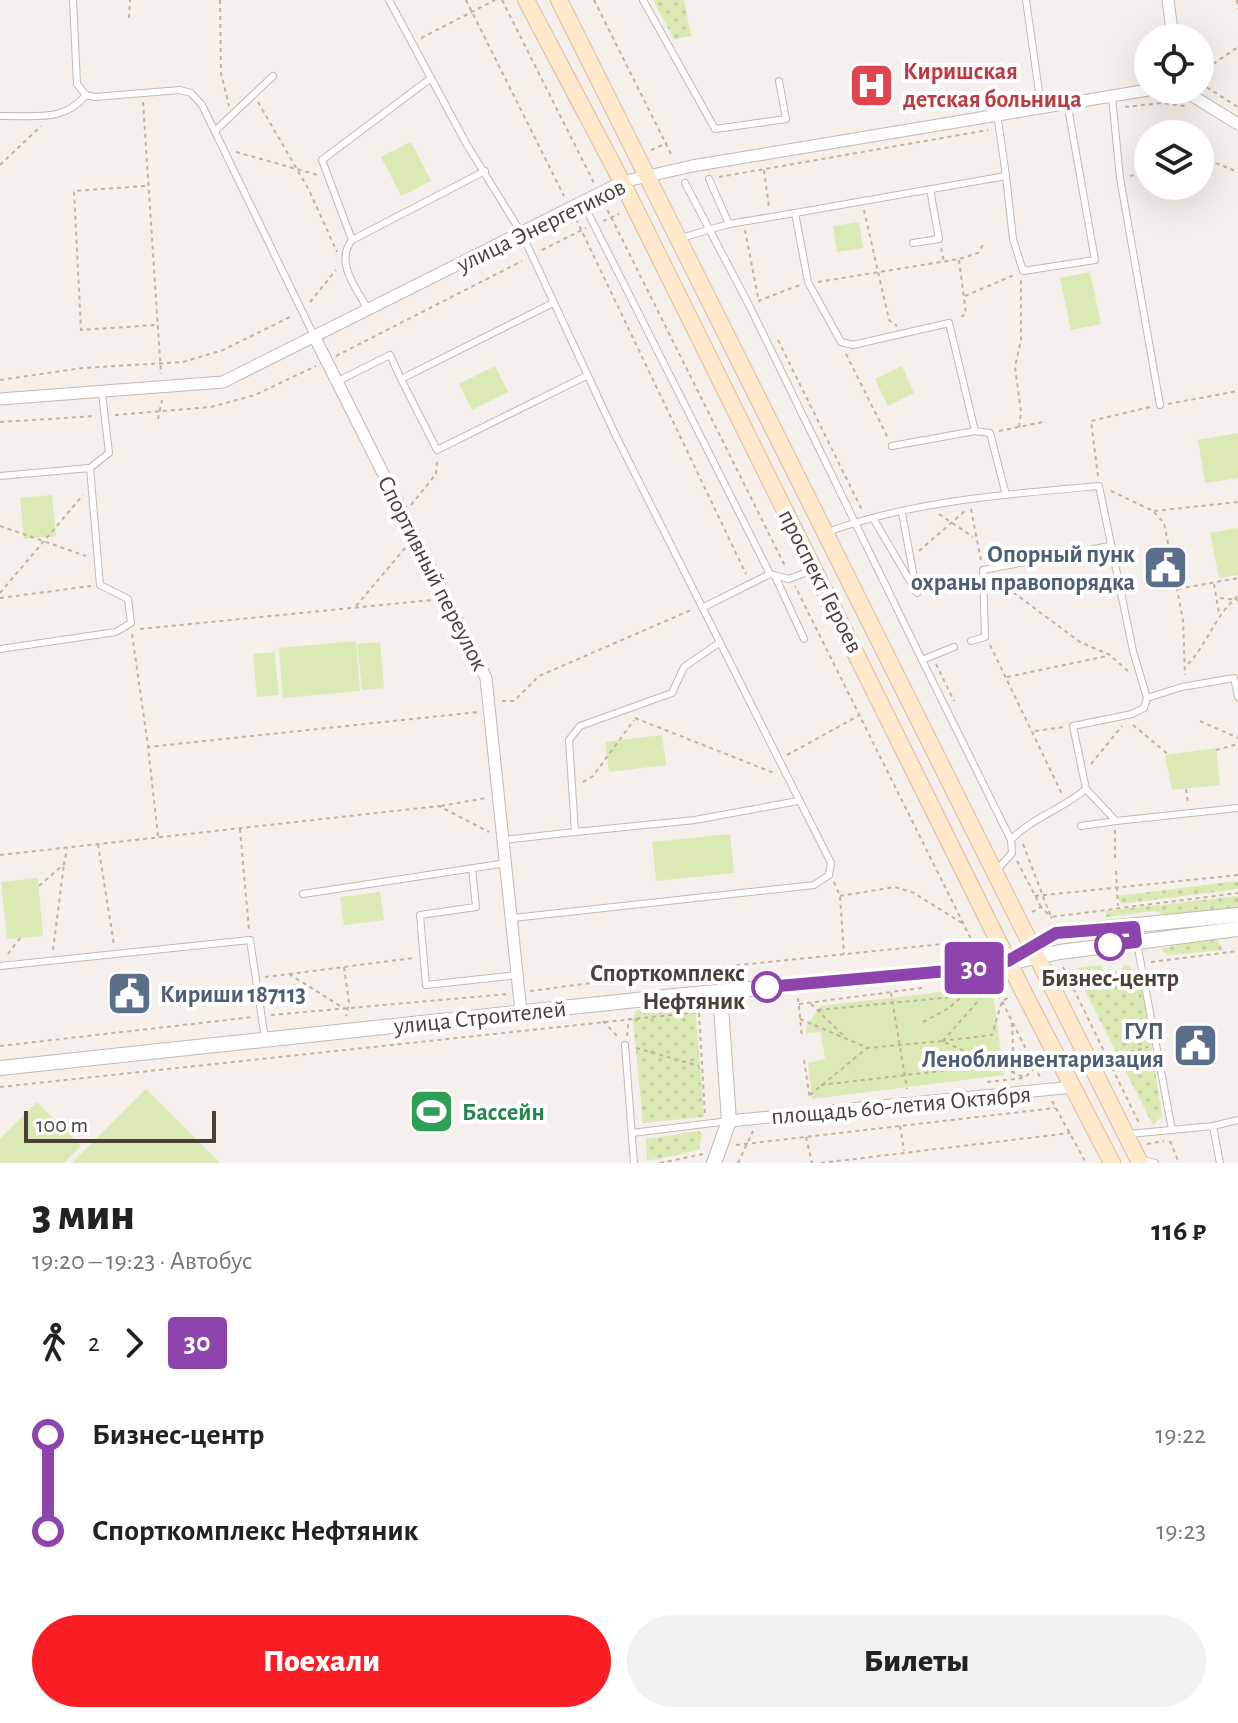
<!DOCTYPE html>
<html lang="ru">
<meta charset="utf-8">
<style>
:root{--surface:#fff;--page:#f2f2f2;--text:#222;--muted:#767676;--accent:#fa1d23}
body{margin:0;font-family:"Alegreya Sans",sans-serif;background:var(--page);color:var(--text);height:100vh;display:flex;flex-direction:column;font-size:30px;white-space:nowrap}
*{box-sizing:border-box;margin:0}
p{font-size:26px;color:var(--muted)}
.icon{flex:none;width:44px;height:44px;fill:none;stroke:currentColor;stroke-width:2;stroke-linecap:round;stroke-linejoin:round}
.map{position:relative;height:1163px;overflow:hidden}
.sheet{display:flex;flex-direction:column;background:var(--surface);flex:1}
.sheet>*{flex:none}
.badge{padding:0 16px;border-radius:6px;font-size:28px;line-height:52px}
.buttons{position:absolute;left:1134px;top:24px;display:grid;gap:16px}
.buttons a{display:grid;place-items:center;width:80px;height:80px;border-radius:50%;background:var(--surface);box-shadow:0 8px 32px #0002;font-size:40px}
.scale{position:absolute;left:24px;bottom:20px;width:192px;box-sizing:border-box;padding-left:8px;border:4px solid #4a4038;border-top:0;font-size:22px;line-height:28px;white-space:nowrap;color:#4a4038;-webkit-text-stroke:6px #fff;paint-order:stroke}
.map>.badge{position:absolute;translate:-50% -50%;box-shadow:0 0 0 4px #fff}
.legs{display:flex;align-items:center;gap:12px;height:88px;padding:0 32px;font-size:26px}
.legs p{margin-inline-start:auto}
.head{display:flex;align-items:center;justify-content:space-between;height:136px;padding:0 32px}
h1{font-size:44px;font-weight:800;line-height:60px}
.cta{display:flex;gap:16px;margin-top:auto;padding:16px 32px}
.cta a{flex:1;height:92px;border-radius:48px;background:var(--accent);color:#fff;font-size:32px;font-weight:800;line-height:92px;text-align:center}
.cta a+a{background:var(--page);color:var(--text)}
ul{padding:0 32px;list-style:none}
li{display:flex;align-items:center;gap:28px;height:96px;font-size:30px}
li i{display:grid;place-items:center;width:12px;height:100%;margin:0 10px;background:currentColor}
li i::after{content:'';width:20px;height:20px;margin:-10px;border:6px solid;border-radius:50%;background:var(--surface)}
li p{margin-inline-start:auto}
li:first-child i{background:linear-gradient(#0000 50%,currentColor 0)}
li:last-child i{background:linear-gradient(currentColor 50%,#0000 0)}
.map>svg:first-child{display:block}
.grass{fill:url(#grass-dots)}
.park{fill:#dbe9b4}
.lines{fill:none;stroke-linecap:round;stroke-linejoin:round}
.service-casing{stroke:#c4b9b0;stroke-width:8}
.minor-casing{stroke:#c4b9b0;stroke-width:13}
.tertiary-casing{stroke:#c4b9b0;stroke-width:16}
.secondary-casing{stroke:#d8be9d;stroke-width:18}
.path{stroke:#c3b09e;stroke-width:2;stroke-dasharray:4 4;stroke-linecap:butt}
.service{stroke:#fff;stroke-width:6}
.minor{stroke:#fff;stroke-width:11}
.tertiary{stroke:#fff;stroke-width:14}
.secondary{stroke:#ffe9cc;stroke-width:16}
.line-1-casing{stroke:#fff;stroke-width:18}
.line-1{stroke:#8e44ad;stroke-width:12}
.stop-1-dot{fill:#fff;stroke:#8e44ad;stroke-width:4}
.labels{text-anchor:middle;stroke-width:8;stroke-linejoin:round;paint-order:stroke}
.health-label{font-size:24px;font-weight:bold;fill:#be3a42;stroke:#fff;text-anchor:start}
.street-label{font-size:24px;fill:#4a4038;stroke:#fff}
.service-label{font-size:24px;font-weight:bold;fill:#4e5e75;stroke:#fff;text-anchor:end}
.stop-label{font-size:24px;font-weight:bold;fill:#4a4038;stroke:#fff;text-anchor:end}
.leisure-label{font-size:24px;font-weight:bold;fill:#27864d;stroke:#fff;text-anchor:start}
</style>
<div class="map">
<svg width="1238" height="1163" viewBox="0 0 1238 1163">
<defs>
<pattern id="grass-dots" width="8" height="8" patternUnits="userSpaceOnUse" patternTransform="scale(2)"><rect width="8" height="8" fill="#dbe9b4"/><path d="M2 2h.1M6 6h.1" fill="none" stroke="#bdc99c" stroke-width="1.8" stroke-linecap="round"/></pattern>
</defs>
<rect width="100%" height="100%" fill="#f5f0eb"/>
<!-- grass -->
<g class="grass">
<polygon points="653,0 684,0 691,36 674,39"/>
<polygon points="1238,881 1238,889 1121,904 1118,896"/>
<polygon points="1238,896 1238,909 1168,917 1155,911 1106,917 1106,911"/>
<polygon points="1215,937 1223,950 1168,955 1160,949"/>
<polygon points="1102,965 1104,973 1122,971 1123,966 1128,965 1141,978 1162,1116 1153,1125 1077,975 1077,968"/>
<polygon points="695,1005 704,1117 643,1123 633,1020 636,1010"/>
<polygon points="699,1131 702,1134 699,1150 647,1161 646,1139"/>
</g>
<!-- park -->
<g class="park">
<polygon points="411,142 431,181 401,196 381,157"/>
<polygon points="859,222 863,248 837,252 833,226"/>
<polygon points="1090,272 1101,324 1071,330 1060,278"/>
<polygon points="495,366 508,392 472,410 459,384"/>
<polygon points="902,366 914,393 888,406 875,379"/>
<polygon points="1238,433 1238,478 1205,483 1198,440"/>
<polygon points="52,495 56,536 24,539 20,498"/>
<polygon points="1238,528 1238,575 1219,578 1210,533"/>
<polygon points="356,641 360,691 283,698 279,648"/>
<polygon points="380,642 384,688 362,690 357,644"/>
<polygon points="274,652 279,695 257,697 253,654"/>
<polygon points="662,735 666,765 609,772 605,742"/>
<polygon points="1216,748 1220,785 1172,790 1165,755"/>
<polygon points="730,834 734,873 656,881 652,842"/>
<polygon points="38,878 43,936 7,939 1,882"/>
<polygon points="380,892 384,920 344,925 340,897"/>
<polygon points="992,986 1004,1075 812,1099 808,1063 825,1059 821,1032 806,1033 806,1027 821,1006"/>
<polygon points="146,1089 220,1163 72,1163"/>
<polygon points="37,1102 81,1146 64,1163 0,1163 0,1139"/>
</g>
<g class="lines">
<defs>
<g id="service">
<polyline points="73,0 77,84 86,95 95,97 180,90 191,93 202,105 315,338"/>
<polyline points="389,0 467,145 522,234 615,434 831,863 829,875 814,885 513,918"/>
<polyline points="643,0 715,129 786,119 779,81"/>
<polyline points="1026,0 1041,106"/>
<polyline points="1112,97 1120,178 1160,405"/>
<path d="M 0,116 C 34,115 63,123 86,95"/>
<polyline points="215,131 273,76"/>
<polyline points="1006,176 1013,239 1023,271 1095,260 1067,102"/>
<polyline points="709,179 729,224"/>
<polyline points="685,183 749,305 922,660"/>
<polyline points="583,203 770,574"/>
<polyline points="681,238 729,224 795,213"/>
<polyline points="352,240 322,160 431,78"/>
<polyline points="913,243 939,239 930,189"/>
<polyline points="551,304 401,379 437,450 586,376"/>
<path d="M 369,311 C 357,289 334,263 352,240 L 485,171"/>
<polyline points="338,381 390,355 401,379"/>
<polyline points="975,431 949,323 853,345 841,342 808,282 795,213 1006,176 997,113"/>
<polyline points="892,446 975,431 990,433 1006,495"/>
<polyline points="90,468 109,453 102,393"/>
<polyline points="0,476 90,468 100,585 128,599 131,623 116,632 0,649"/>
<polyline points="902,513 916,588"/>
<polyline points="873,518 917,593"/>
<path d="M 825,533 C 910,501 1008,494 1099,486 L 1133,651 L 1147,698"/>
<polyline points="775,576 804,639"/>
<polyline points="702,608 770,574 789,579 812,570"/>
<polyline points="971,641 985,637 983,570 1110,546"/>
<polyline points="954,647 922,660 1011,840"/>
<polyline points="1238,697 1234,678 1182,687 1147,698 1144,708 1132,714 1073,726 1086,789 1116,821 1238,808"/>
<polyline points="1081,826 1116,821"/>
<polyline points="575,832 695,820 798,801"/>
<polyline points="504,840 575,832 569,740 580,726 672,693 684,667 719,643"/>
<polyline points="472,868 476,907 420,915 426,985 518,975"/>
<path d="M 997,870 L 1012,853 L 1011,840 C 1031,818 1063,809 1086,789"/>
<polyline points="303,894 507,863"/>
<polyline points="1134,927 1172,1130"/>
<polyline points="0,966 250,940 265,1039"/>
<polyline points="625,1045 634,1163"/>
<polyline points="1213,1126 1220,1163"/>
<polyline points="632,1133 729,1121"/>
<polyline points="1129,1134 1213,1126 1238,1120"/>
<polyline points="1140,1159 1155,1163"/>
</g>
<g id="minor">
<polyline points="1168,0 1173,38"/>
<polyline points="1183,90 1238,124"/>
<polyline points="315,338 486,678 521,1012"/>
<polyline points="0,399 223,382 622,182 692,166 1148,90"/>
<polyline points="729,1121 1073,1087"/>
</g>
<g id="tertiary">
<polyline points="1022,952 1056,933 1238,915"/>
<polyline points="0,1068 674,996 982,968 1060,952 1238,929"/>
<polyline points="714,1163 729,1121 720,992"/>
</g>
<g id="secondary">
<polyline points="526,0 622,182 1023,991 1112,1163"/>
<polyline points="559,0 1140,1163"/>
</g>
</defs>
<!-- service casing -->
<use href="#service" class="service-casing"/>
<!-- minor casing -->
<use href="#minor" class="minor-casing"/>
<!-- tertiary casing -->
<use href="#tertiary" class="tertiary-casing"/>
<!-- secondary casing -->
<use href="#secondary" class="secondary-casing"/>
<!-- path -->
<g class="path">
<polyline points="220,0 221,73 229,106"/>
<polyline points="466,0 564,196"/>
<polyline points="502,0 594,183"/>
<polyline points="594,0 672,156"/>
<polyline points="1237,0 1238,9"/>
<polyline points="129,18 130,0"/>
<polyline points="421,38 495,0"/>
<polyline points="1200,73 1238,47"/>
<polyline points="1200,83 1238,107"/>
<polyline points="143,102 161,374"/>
<polyline points="258,102 309,190 337,252"/>
<polyline points="1125,107 1162,103 1185,106"/>
<polyline points="651,150 667,143"/>
<polyline points="236,152 318,175"/>
<polyline points="1200,164 1213,162 1238,172"/>
<polyline points="0,165 41,126"/>
<polyline points="764,170 769,207"/>
<polyline points="1130,176 1148,172"/>
<polyline points="719,177 988,130"/>
<polyline points="145,186 74,191 81,330 155,325"/>
<polyline points="604,203 785,566"/>
<polyline points="864,210 889,320 897,326"/>
<polyline points="576,219 746,574"/>
<polyline points="603,221 619,214"/>
<polyline points="745,230 759,302"/>
<polyline points="941,248 944,261"/>
<polyline points="542,250 586,228"/>
<polyline points="959,260 966,314 959,318"/>
<polyline points="818,282 959,259 978,253 983,245"/>
<polyline points="965,296 1014,275"/>
<polyline points="758,301 800,285"/>
<polyline points="310,302 336,270"/>
<polyline points="778,340 862,510"/>
<polyline points="846,354 888,438"/>
<polyline points="336,356 522,261"/>
<polyline points="0,380 82,368 183,362 223,350 292,316"/>
<polyline points="1168,404 1238,391"/>
<polyline points="115,415 211,407 255,395 316,366"/>
<polyline points="158,419 162,400"/>
<polyline points="0,422 96,416"/>
<polyline points="1019,427 1021,412 1015,367 1021,340 1021,280"/>
<polyline points="999,431 1043,422"/>
<polyline points="1098,476 1091,421 1150,407"/>
<polyline points="1111,491 1153,511 1164,523 1183,620 1185,675"/>
<polyline points="411,505 436,474 437,460"/>
<polyline points="971,509 981,561"/>
<polyline points="1154,511 1238,502"/>
<polyline points="939,514 973,537"/>
<polyline points="0,526 86,556"/>
<polyline points="919,551 966,510"/>
<polyline points="994,578 1080,642 1110,655 1129,672"/>
<polyline points="1214,584 1219,613"/>
<polyline points="1178,589 1238,578"/>
<polyline points="0,593 83,495"/>
<polyline points="0,598 91,586"/>
<polyline points="1220,598 1238,600"/>
<polyline points="356,606 406,547"/>
<polyline points="140,629 432,600"/>
<polyline points="132,634 148,746"/>
<polyline points="990,645 1062,794"/>
<polyline points="936,664 954,701"/>
<path d="M 1188,664 C 1208,643 1215,615 1238,596"/>
<polyline points="1007,677 1107,656"/>
<polyline points="502,701 514,701 539,676 691,610"/>
<polyline points="635,718 774,773"/>
<polyline points="1200,721 1238,738"/>
<polyline points="1133,725 1169,755"/>
<polyline points="1035,731 1064,727"/>
<polyline points="1216,750 1238,744"/>
<polyline points="787,755 858,716"/>
<polyline points="1091,764 1122,726"/>
<polyline points="583,782 593,776 634,720"/>
<polyline points="1186,789 1188,804"/>
<polyline points="441,806 486,798"/>
<polyline points="240,829 249,930"/>
<polyline points="1115,830 1115,858"/>
<polyline points="158,836 148,747 478,712"/>
<polyline points="98,844 114,945"/>
<polyline points="1023,844 1051,917 1238,893"/>
<polyline points="0,855 439,806 489,832"/>
<polyline points="1017,861 1041,907"/>
<polyline points="1116,871 1118,906"/>
<polyline points="834,882 840,896 844,954"/>
<polyline points="39,886 64,864 67,849"/>
<polyline points="840,896 895,887 914,893 962,923"/>
<polyline points="1035,896 1238,875"/>
<polyline points="1032,912 1041,907 1052,918"/>
<polyline points="53,950 64,864"/>
<polyline points="978,953 972,941 979,938"/>
<polyline points="8,954 20,938"/>
<polyline points="1151,962 1238,951"/>
<polyline points="344,967 349,1002 346,1016"/>
<polyline points="1063,967 1139,1123"/>
<polyline points="289,974 345,1009"/>
<polyline points="265,977 414,958"/>
<polyline points="988,982 1002,1001 1040,1077"/>
<polyline points="530,991 691,970 972,941 795,586"/>
<polyline points="891,993 907,1089"/>
<polyline points="798,998 802,1037"/>
<polyline points="799,1004 922,988"/>
<polyline points="811,1004 844,1036"/>
<polyline points="818,1010 963,996"/>
<polyline points="699,1013 705,1115"/>
<polyline points="271,1015 508,994"/>
<polyline points="800,1019 868,1048 942,1041 1023,1077"/>
<polyline points="603,1021 618,1037"/>
<polyline points="923,1022 949,1008 980,981"/>
<polyline points="1012,1023 1014,1073"/>
<polyline points="627,1036 629,1018"/>
<polyline points="942,1041 992,1035 1002,1001 1010,997"/>
<polyline points="943,1041 978,1001 986,982"/>
<polyline points="0,1046 253,1017"/>
<polyline points="636,1048 699,1066"/>
<polyline points="1107,1058 1148,1047"/>
<polyline points="804,1060 810,1099"/>
<polyline points="987,1082 1024,1078 1036,1067"/>
<polyline points="821,1085 992,1065"/>
<polyline points="0,1087 699,1012"/>
<polyline points="810,1095 867,1048"/>
<polyline points="1052,1101 1086,1163"/>
<polyline points="900,1126 904,1151"/>
<polyline points="806,1137 812,1163"/>
<polyline points="1170,1141 1179,1163"/>
<polyline points="1147,1144 1164,1141"/>
<polyline points="736,1145 1055,1108"/>
<polyline points="660,1163 703,1154"/>
<polyline points="738,1163 753,1131"/>
<polyline points="821,1163 1070,1133"/>
</g>
<!-- service -->
<use href="#service" class="service"/>
<!-- minor -->
<use href="#minor" class="minor"/>
<!-- tertiary -->
<use href="#tertiary" class="tertiary"/>
<!-- secondary -->
<use href="#secondary" class="secondary"/>
</g>
<g class="lines">
<defs>
<polyline id="line-1" points="767,987 982,968 1008,961 1056,933 1134,927 1136,942 1110,945"/>
</defs>
<!-- line-1 casing -->
<use href="#line-1" class="line-1-casing"/>
<!-- line-1 -->
<use href="#line-1" class="line-1"/>
</g>
<!-- icons -->
<defs>
<symbol id="hospital-square" viewBox="-11 -11 22 22"><rect x="-9" y="-9" width="18" height="18" rx="4" fill="#e0444e" stroke="#fff"/><path d="M-5-5h3v3.5h4V-5h3V5h-3V1.5h-4V5h-3Z" fill="#fff"/></symbol>
<symbol id="civic-square" viewBox="-11 -11 22 22"><rect x="-9" y="-9" width="18" height="18" rx="4" fill="#5c6f8a" stroke="#fff"/><path d="M-.6-6.5H3V-4.5H.6V-3L4-1V1h2V6H-6V1h2V-1L-.6-3ZM-1.2 2.5V6h2.4V2.5Z" fill="#fff"/></symbol>
<symbol id="stadium-square" viewBox="-11 -11 22 22"><rect x="-9" y="-9" width="18" height="18" rx="4" fill="#2e9e5b" stroke="#fff"/><path d="M0-5a6.5 5 0 1 0 0 10a6.5 5 0 1 0 0-10ZM-3.5-1.8h7v3.6h-7Z" fill="#fff"/></symbol>
</defs>
<g fill-rule="evenodd">
<use href="#hospital-square" x="846" y="60" width="51" height="51"/>
<use href="#civic-square" x="1140" y="542" width="51" height="51"/>
<use href="#civic-square" x="104" y="968" width="51" height="51"/>
<use href="#civic-square" x="1170" y="1020" width="51" height="51"/>
<use href="#stadium-square" x="406" y="1086" width="51" height="51"/>
</g>
<!-- markers -->
<g class="stop-1-dot">
<circle cx="1110" cy="945" r="14"/>
<circle cx="767" cy="987" r="14"/>
</g>
<g class="labels">
<!-- health labels -->
<g class="health-label">
<text x="903" y="79">Киришская<tspan x="903" dy="28">детская больница</tspan></text>
</g>
<!-- street labels -->
<g class="street-label">
<text transform="translate(541 225) rotate(-26)" y="8">улица Энергетиков</text>
<text transform="translate(433 573) rotate(63)" y="8">Спортивный переулок</text>
<text transform="translate(821 581) rotate(63)" y="8">проспект Героев</text>
<text transform="translate(480 1017) rotate(-6)" y="8">улица Строителей</text>
<text transform="translate(901 1105) rotate(-5)" y="8">площадь 60-летия Октября</text>
</g>
<!-- service labels -->
<g class="service-label">
<text x="1135" y="562">Опорный пунк<tspan x="1135" dy="28">охраны правопорядка</tspan></text>
<text x="160" y="1002" text-anchor="start">Кириши 187113</text>
<text x="1164" y="1039">ГУП<tspan x="1164" dy="28">Леноблинвентаризация</tspan></text>
</g>
<!-- stop labels -->
<g class="stop-label">
<text x="745" y="981">Спорткомплекс<tspan x="745" dy="28">Нефтяник</tspan></text>
<text x="1110" y="986" text-anchor="middle">Бизнес-центр</text>
</g>
<!-- leisure labels -->
<g class="leisure-label">
<text x="462" y="1120">Бассейн</text>
</g>
</g>
</svg>
<div class="buttons">
<a><svg class="icon" aria-label="locate" viewBox="0 0 24 24"><circle cx="12" cy="12" r="6"/><path d="M12 2v4M12 18v4M2 12h4M18 12h4"/></svg></a>
<a><svg class="icon" aria-label="layers" viewBox="0 0 24 24"><path d="M12 4l9 5-9 5-9-5zM3 14l9 5 9-5"/></svg></a>
</div>
<div class="scale">100 m</div>
<b class="badge" style="left:974px;top:968px;background:#8e44ad;color:#fff">30</b>
</div>
<section class="sheet">
<div class="head"><div><h1>3 мин</h1><p>19:20 – 19:23 · Автобус</p></div><b>116 ₽</b></div>
<div class="legs"><svg class="icon" aria-label="walk" viewBox="0 0 24 24"><circle cx="13" cy="4" r="2"/><path d="M13 8l-2 6 4 7M11 14l-3 7M7 12l3-4h3l4 4"/></svg>2<svg class="icon" aria-label="forward" viewBox="0 0 24 24"><path d="M9 5l7 7-7 7"/></svg><b class="badge" style="background:#8e44ad;color:#fff">30</b></div>
<ul>
<li><i style="color:#8e44ad"></i><b>Бизнес-центр</b><p>19:22</p></li>
<li><i style="color:#8e44ad"></i><b>Спорткомплекс Нефтяник</b><p>19:23</p></li>
</ul>
<div class="cta"><a>Поехали</a><a>Билеты</a></div>
</section>
